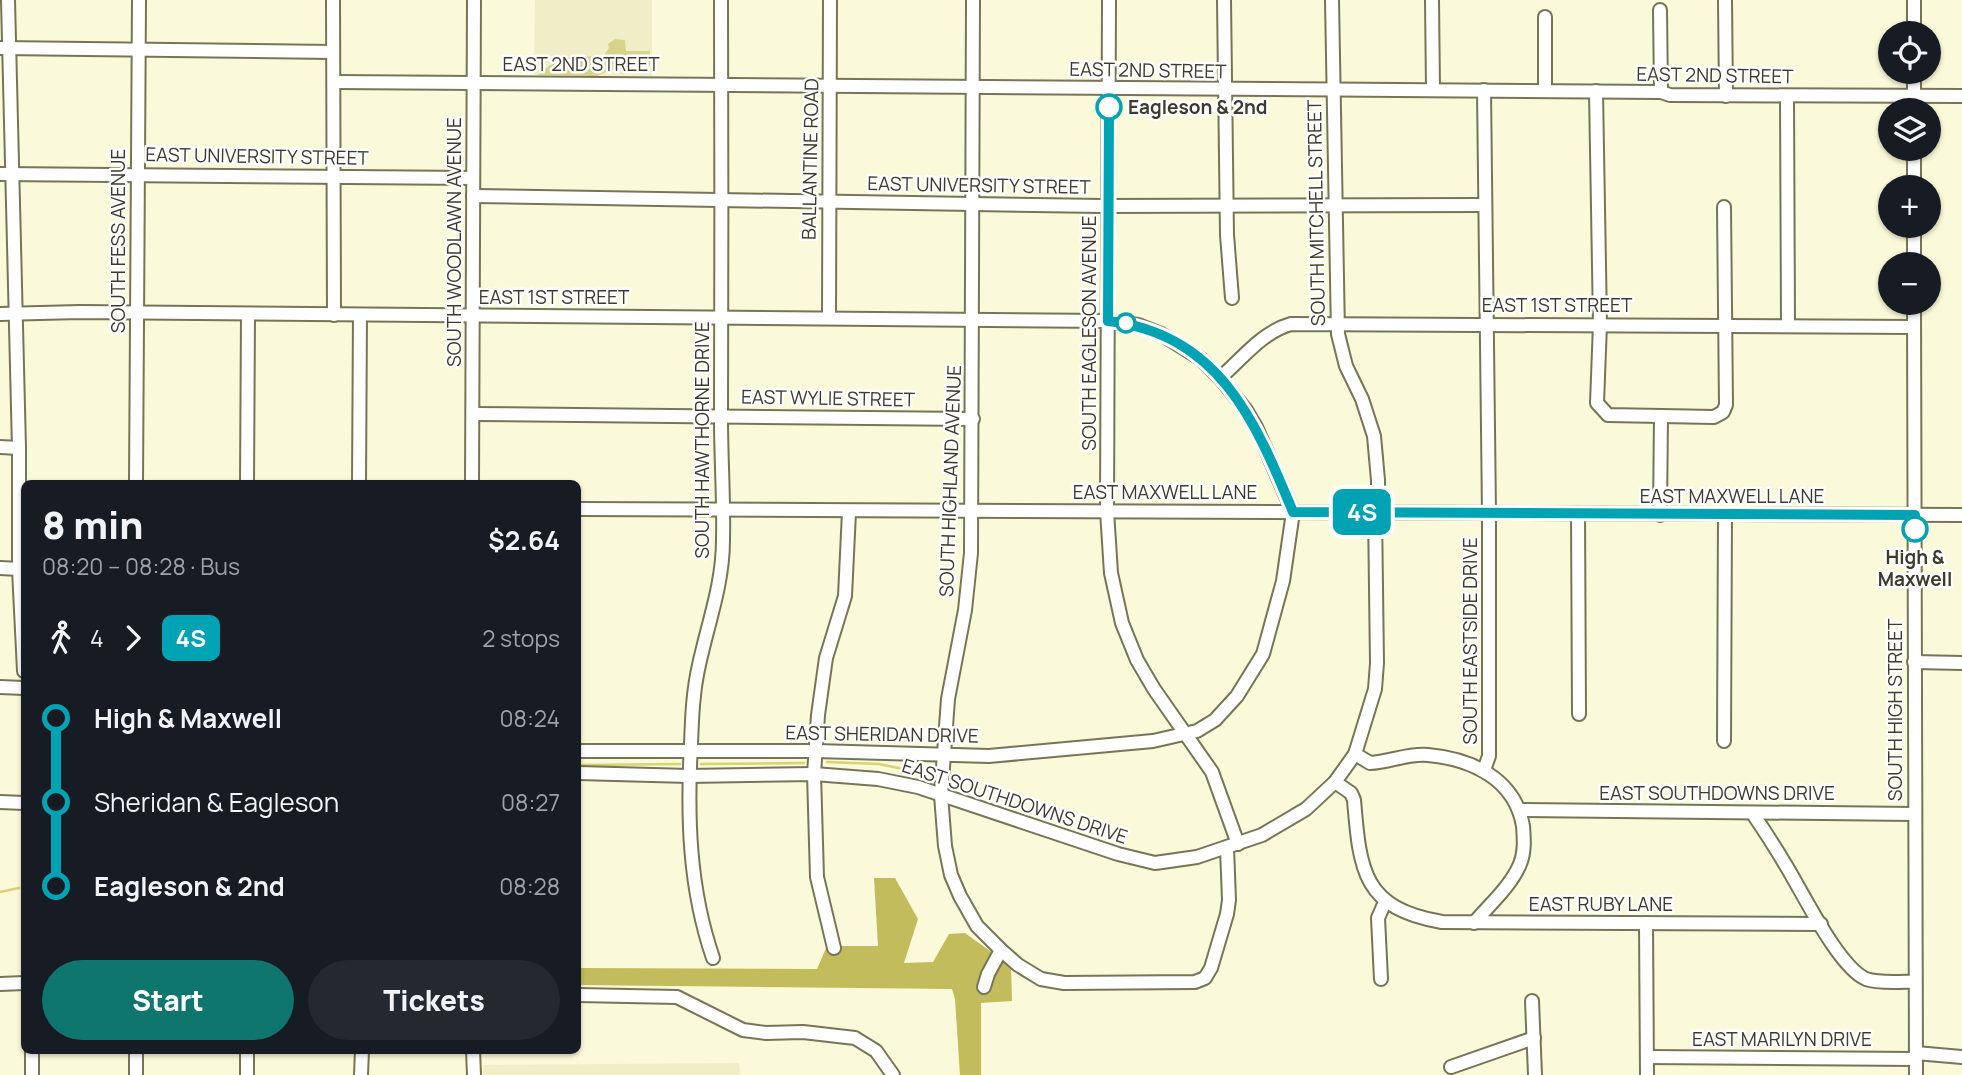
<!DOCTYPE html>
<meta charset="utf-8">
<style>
:root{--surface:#171b24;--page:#242831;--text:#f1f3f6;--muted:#9ea1a6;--accent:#0f766e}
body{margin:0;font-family:Manrope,sans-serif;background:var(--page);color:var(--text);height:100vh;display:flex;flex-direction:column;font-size:26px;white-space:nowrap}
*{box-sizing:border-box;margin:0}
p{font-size:23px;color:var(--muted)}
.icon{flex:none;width:38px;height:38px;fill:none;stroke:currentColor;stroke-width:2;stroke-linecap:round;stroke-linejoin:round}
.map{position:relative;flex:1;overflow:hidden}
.drawer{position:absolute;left:21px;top:480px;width:560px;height:574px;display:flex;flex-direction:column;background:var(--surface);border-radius:10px;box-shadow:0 2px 5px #0004}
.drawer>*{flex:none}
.badge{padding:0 14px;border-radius:10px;font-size:24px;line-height:46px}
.controls{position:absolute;left:1878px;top:21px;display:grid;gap:14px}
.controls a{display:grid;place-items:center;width:63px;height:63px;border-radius:50%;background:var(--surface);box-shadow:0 2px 5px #0004;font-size:35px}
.map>.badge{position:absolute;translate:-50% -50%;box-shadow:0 0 0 4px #fff}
.legs{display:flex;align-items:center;gap:10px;height:77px;padding:0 21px;font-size:23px}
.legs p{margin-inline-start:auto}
.summary{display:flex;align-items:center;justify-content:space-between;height:119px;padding:0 21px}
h1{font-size:38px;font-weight:800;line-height:52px}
.action{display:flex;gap:14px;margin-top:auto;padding:14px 21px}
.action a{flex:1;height:80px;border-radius:42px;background:var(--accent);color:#fff;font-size:28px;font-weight:800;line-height:80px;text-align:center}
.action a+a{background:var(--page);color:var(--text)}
ul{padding:0 21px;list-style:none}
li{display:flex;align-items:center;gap:24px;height:84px;font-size:26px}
li i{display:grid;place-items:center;width:10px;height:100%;margin:0 9px;background:currentColor}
li i::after{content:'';width:18px;height:18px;margin:-9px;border:5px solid;border-radius:50%;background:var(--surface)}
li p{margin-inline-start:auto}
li:first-child i{background:linear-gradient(#0000 50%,currentColor 0)}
li:last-child i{background:linear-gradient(currentColor 50%,#0000 0)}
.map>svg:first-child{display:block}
.built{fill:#f0eec6}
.green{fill:#d7d38b}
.forest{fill:#c3bc5c}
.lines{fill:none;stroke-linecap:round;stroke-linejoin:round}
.stream{stroke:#d9d373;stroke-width:2.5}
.minor-casing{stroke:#767558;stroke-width:16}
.minor{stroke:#fff;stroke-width:12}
.line-1-casing{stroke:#fff;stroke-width:16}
.line-1{stroke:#00a3b4;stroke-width:10}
.stop-1-dot{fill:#fff;stroke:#00a3b4;stroke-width:3.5}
.labels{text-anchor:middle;stroke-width:5;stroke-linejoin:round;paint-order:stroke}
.street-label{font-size:19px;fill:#3c3b2e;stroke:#fff}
.stop-label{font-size:19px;font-weight:bold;fill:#3c3b2e;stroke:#fff;text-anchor:start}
</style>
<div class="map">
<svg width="1962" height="1075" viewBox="0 0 1962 1075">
<rect width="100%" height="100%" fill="#faf9d9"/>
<!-- built -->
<g class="built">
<polygon points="535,0 652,0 652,76 534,75"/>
<polygon points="739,1063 740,1075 483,1075 484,1065"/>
</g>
<!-- green -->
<path class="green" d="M 615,39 L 625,40 L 626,51 L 650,51 L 650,66 L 620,66 L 597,76 L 538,75 C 556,57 578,53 602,58 L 609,48 L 608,44 Z"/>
<!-- forest -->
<polygon class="forest" points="874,878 895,878 918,919 904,963 933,962 949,934 965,933 1011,966 1012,1001 981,1003 981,1075 960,1075 955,999 952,989 578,985 578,968 817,969 827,946 878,946"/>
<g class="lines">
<!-- stream -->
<g class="stream">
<polyline points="827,762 879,764 927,774"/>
<polyline points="701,764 804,763"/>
<polyline points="581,765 680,764"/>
<polyline points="0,892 19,888"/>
</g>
<defs>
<g id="minor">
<polyline points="8,0 19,448 19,569 24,671"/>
<polyline points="333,0 334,315"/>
<polyline points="973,0 971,553 965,610 948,699 941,795 945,846 951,875 960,896 977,926 1001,950 1018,965 1041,979 1064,983 1195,982 1205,978 1211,968 1227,914 1229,900 1227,848"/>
<polyline points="1109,0 1107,511 1111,573 1122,623 1137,660 1154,689 1212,772 1238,844"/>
<polyline points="1224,0 1227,235 1232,298"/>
<path d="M 1332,0 L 1338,334 L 1346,366 L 1362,399 L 1374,436 L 1378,480 L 1378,505 L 1375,512 L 1377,663 L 1375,689 L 1355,754 L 1335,782 L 1351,793 L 1354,800 C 1360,872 1363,908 1442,922 L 1821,924"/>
<polyline points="1432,0 1433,89"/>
<polyline points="1725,0 1726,96"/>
<polyline points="1914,0 1914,33"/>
<polyline points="1660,10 1661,92"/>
<polyline points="1,48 333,52"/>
<polyline points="1914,72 1914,110"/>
<polyline points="334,82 1661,92 1670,95 1962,96"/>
<polyline points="1484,90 1489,513 1489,756 1484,770"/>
<polyline points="1545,91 1545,17"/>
<polyline points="1596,91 1600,324 1597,403 1608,415 1714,417 1723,412 1726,405 1724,207"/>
<polyline points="1787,96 1788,325"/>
<polyline points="0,174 472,178"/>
<polyline points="1914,187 1914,149"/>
<polyline points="473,196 1102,206 1485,205"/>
<polyline points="1914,264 1914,226"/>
<polyline points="1914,303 1916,1075"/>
<polyline points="0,314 80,312 1108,321 1138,325 1161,334 1201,359 1220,378 1246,410 1256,427 1293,512 1283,581 1263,654 1237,696 1215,720 1197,731 1153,741 989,756 816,751 578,751"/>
<polyline points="829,318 830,0"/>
<path d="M 1220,378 C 1242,359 1262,332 1291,324 L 1914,327"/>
<polyline points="473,414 973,419"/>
<polyline points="0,447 19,448"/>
<polyline points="136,483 139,0"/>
<polyline points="247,483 248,314"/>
<polyline points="359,483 360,315"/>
<polyline points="472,483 474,0"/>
<polyline points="578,509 1962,515"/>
<polyline points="1578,513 1579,714"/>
<polyline points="1660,515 1661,416"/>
<polyline points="0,568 19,569"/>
<polyline points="1914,662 1962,663"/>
<polyline points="0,687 24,688"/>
<polyline points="1724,741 1725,515"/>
<path d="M 1355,754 L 1370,763 C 1390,762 1408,753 1428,755 C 1472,759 1515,779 1523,826 C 1524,839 1525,852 1520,864 C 1511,886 1490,904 1474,923"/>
<polyline points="578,773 689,776 814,774 878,779 918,787 1118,854 1155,863 1197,857 1262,835 1306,809 1335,782"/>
<polyline points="0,802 24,803"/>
<polyline points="1519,810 1914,814"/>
<path d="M 1753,814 C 1764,830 1775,847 1785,864 C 1802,891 1838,967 1866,979 C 1880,984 1900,981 1915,982"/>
<polyline points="1646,923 1647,1075"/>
<polyline points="834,948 817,877 814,774 818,715 826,658 845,596 849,512"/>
<path d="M 713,958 C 689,888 687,817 691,744 C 692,717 693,691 699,665 C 708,623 723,584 723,540 C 724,500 721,459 721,419 C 721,279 722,140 721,0"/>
<polyline points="1381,979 1378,918 1385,902"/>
<polyline points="0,984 24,983"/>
<polyline points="984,987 988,974 1001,950"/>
<polyline points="578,995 677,997 743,1030 766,1033 803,1032 855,1038 876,1051 893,1075"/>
<polyline points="1532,1001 1535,1075"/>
<polyline points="32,1050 32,1075"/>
<polyline points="136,1050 136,1075"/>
<polyline points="247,1050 247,1075"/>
<polyline points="473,1050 474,1075"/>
<polyline points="1916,1053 1962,1057"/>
<polyline points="1647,1057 1916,1059"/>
<polyline points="1451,1067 1534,1038"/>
<polyline points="361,1075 362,1050"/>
</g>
</defs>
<!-- minor casing -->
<use href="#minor" class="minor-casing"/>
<!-- minor -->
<use href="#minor" class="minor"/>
</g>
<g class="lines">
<defs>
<path id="line-1" d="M 1109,107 L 1108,321 C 1219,334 1255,420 1293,512 L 1915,515 L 1915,529"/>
</defs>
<!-- line-1 casing -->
<use href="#line-1" class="line-1-casing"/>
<!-- line-1 -->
<use href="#line-1" class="line-1"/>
</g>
<!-- markers -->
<g class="stop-1-dot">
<circle cx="1109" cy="107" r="12"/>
<circle cx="1126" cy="323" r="9"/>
<circle cx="1915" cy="529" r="12"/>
</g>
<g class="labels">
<!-- street labels -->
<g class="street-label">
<text x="581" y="71">EAST 2ND STREET</text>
<text transform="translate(1148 70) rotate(1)" y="7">EAST 2ND STREET</text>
<text transform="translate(1715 75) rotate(1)" y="7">EAST 2ND STREET</text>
<text transform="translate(257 156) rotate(1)" y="7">EAST UNIVERSITY STREET</text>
<text transform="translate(810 159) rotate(-89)" y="7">BALLANTINE ROAD</text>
<text transform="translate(979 185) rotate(1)" y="7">EAST UNIVERSITY STREET</text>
<text transform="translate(1316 213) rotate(-91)" y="7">SOUTH MITCHELL STREET</text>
<text transform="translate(118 241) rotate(-90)" y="7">SOUTH FESS AVENUE</text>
<text transform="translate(454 242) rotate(-90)" y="7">SOUTH WOODLAWN AVENUE</text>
<text x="554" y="304">EAST 1ST STREET</text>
<text x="1557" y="312">EAST 1ST STREET</text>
<text transform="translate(1089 333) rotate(-90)" y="7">SOUTH EAGLESON AVENUE</text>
<text transform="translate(828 398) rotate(1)" y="7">EAST WYLIE STREET</text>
<text transform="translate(702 440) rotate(-90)" y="7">SOUTH HAWTHORNE DRIVE</text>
<text transform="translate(950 481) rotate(-88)" y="7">SOUTH HIGHLAND AVENUE</text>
<text x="1165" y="499">EAST MAXWELL LANE</text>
<text x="1732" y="503">EAST MAXWELL LANE</text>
<text transform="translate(1470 641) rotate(-90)" y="7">SOUTH EASTSIDE DRIVE</text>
<text transform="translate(1895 710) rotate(-90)" y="7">SOUTH HIGH STREET</text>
<text transform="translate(882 734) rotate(1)" y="7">EAST SHERIDAN DRIVE</text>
<text x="1717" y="800">EAST SOUTHDOWNS DRIVE</text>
<text transform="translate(1015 801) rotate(18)" y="7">EAST SOUTHDOWNS DRIVE</text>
<text x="1601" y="911">EAST RUBY LANE</text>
<text x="1782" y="1046">EAST MARILYN DRIVE</text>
</g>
<!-- stop labels -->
<g class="stop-label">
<text x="1128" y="114">Eagleson &amp; 2nd</text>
<text x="1915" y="564" text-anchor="middle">High &amp;<tspan x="1915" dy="22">Maxwell</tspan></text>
</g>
</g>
</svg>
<div class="controls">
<a><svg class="icon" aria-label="locate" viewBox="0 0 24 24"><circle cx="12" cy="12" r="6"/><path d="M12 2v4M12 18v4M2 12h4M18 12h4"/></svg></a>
<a><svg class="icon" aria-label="layers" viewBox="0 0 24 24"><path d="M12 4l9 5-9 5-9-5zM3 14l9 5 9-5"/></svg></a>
<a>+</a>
<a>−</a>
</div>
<b class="badge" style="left:1362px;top:512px;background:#00a3b4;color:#fff">4S</b>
<section class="drawer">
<div class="summary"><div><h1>8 min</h1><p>08:20 – 08:28 · Bus</p></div><b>$2.64</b></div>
<div class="legs"><svg class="icon" aria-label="walk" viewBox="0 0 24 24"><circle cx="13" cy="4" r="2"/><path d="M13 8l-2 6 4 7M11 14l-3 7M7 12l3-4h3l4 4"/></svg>4<svg class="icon" aria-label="forward" viewBox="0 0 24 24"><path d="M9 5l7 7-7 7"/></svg><b class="badge" style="background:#00a3b4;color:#fff">4S</b><p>2 stops</p></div>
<ul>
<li><i style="color:#00a3b4"></i><b>High &amp; Maxwell</b><p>08:24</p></li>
<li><i style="color:#00a3b4"></i><span>Sheridan &amp; Eagleson</span><p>08:27</p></li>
<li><i style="color:#00a3b4"></i><b>Eagleson &amp; 2nd</b><p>08:28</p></li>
</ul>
<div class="action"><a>Start</a><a>Tickets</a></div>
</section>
</div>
